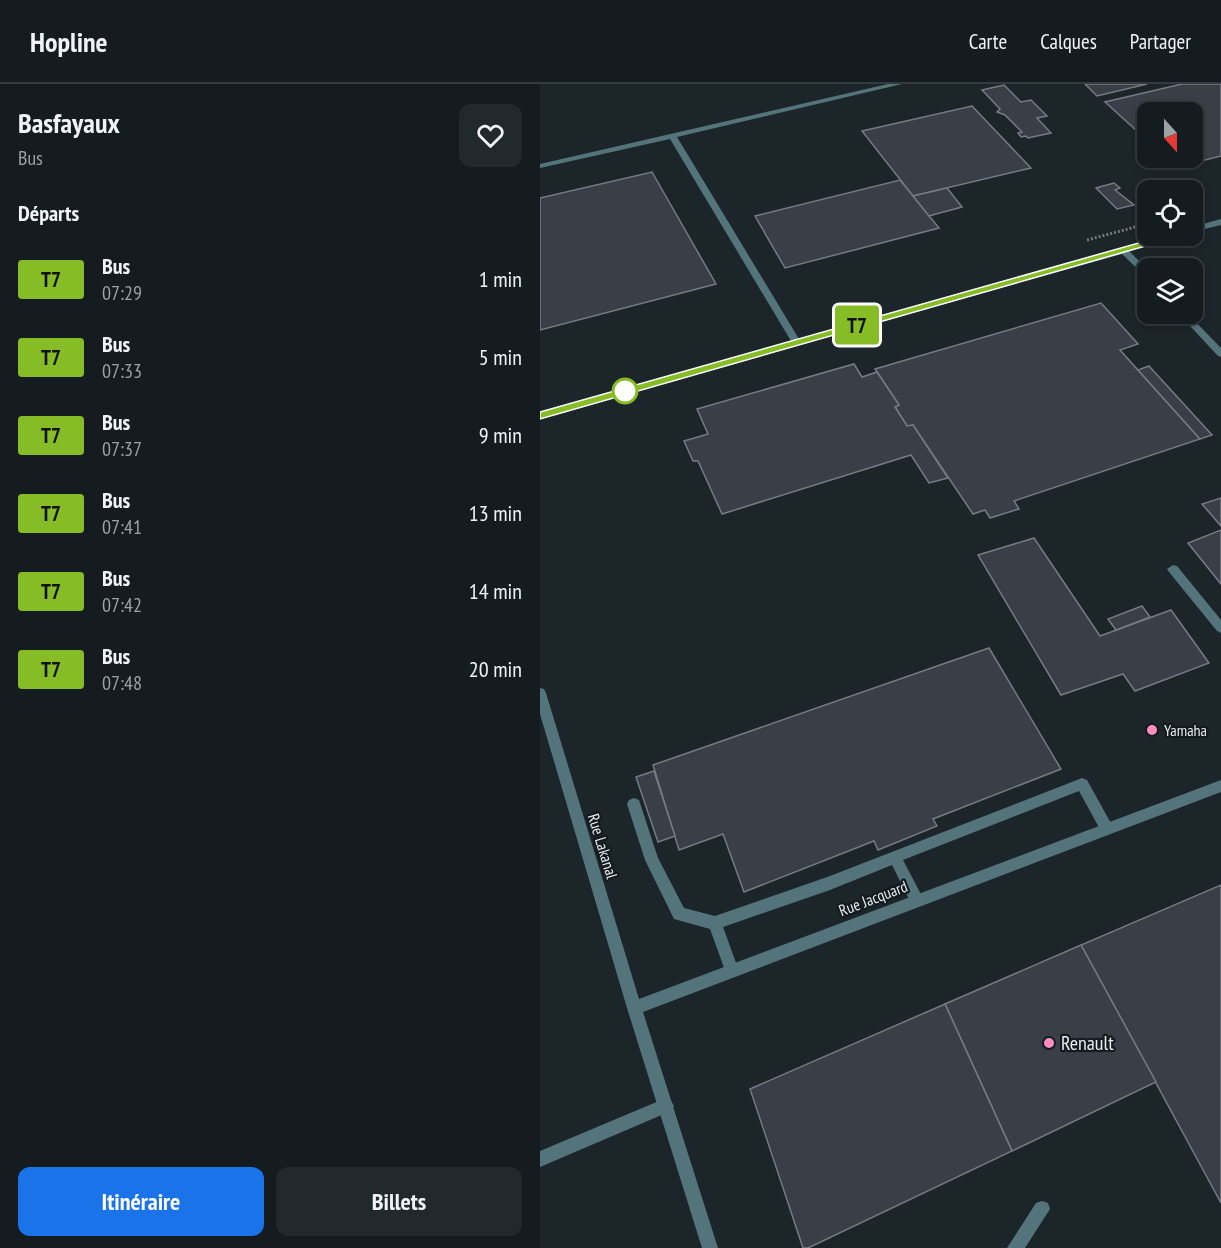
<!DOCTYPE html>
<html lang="fr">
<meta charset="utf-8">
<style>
:root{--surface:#151c20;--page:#22292d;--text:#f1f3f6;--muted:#9da1a5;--line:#343a3e;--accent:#1a73e8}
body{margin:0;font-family:"PT Sans Narrow",sans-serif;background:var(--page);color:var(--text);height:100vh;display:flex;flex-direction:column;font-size:22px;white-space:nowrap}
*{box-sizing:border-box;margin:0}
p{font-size:20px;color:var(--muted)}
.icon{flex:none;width:33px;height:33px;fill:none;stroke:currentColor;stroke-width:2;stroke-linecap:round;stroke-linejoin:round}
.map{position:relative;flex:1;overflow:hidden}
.sheet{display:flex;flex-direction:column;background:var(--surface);width:540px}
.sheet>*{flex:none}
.badge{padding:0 12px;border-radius:4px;font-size:21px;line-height:39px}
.needle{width:39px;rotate:159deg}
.buttons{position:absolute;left:597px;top:18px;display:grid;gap:12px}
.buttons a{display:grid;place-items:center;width:66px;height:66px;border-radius:12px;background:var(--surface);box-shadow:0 3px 9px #0003,0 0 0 2px var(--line);font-size:30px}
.map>.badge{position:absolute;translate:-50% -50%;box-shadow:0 0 0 3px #fff}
h2{padding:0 18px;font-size:22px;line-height:54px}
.round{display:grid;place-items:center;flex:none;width:63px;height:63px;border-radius:12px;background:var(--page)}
.summary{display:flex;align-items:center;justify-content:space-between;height:102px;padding:0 18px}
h1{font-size:28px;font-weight:800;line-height:45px}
.cta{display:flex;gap:12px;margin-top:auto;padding:12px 18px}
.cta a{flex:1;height:69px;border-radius:12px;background:var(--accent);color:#fff;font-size:24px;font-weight:800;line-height:69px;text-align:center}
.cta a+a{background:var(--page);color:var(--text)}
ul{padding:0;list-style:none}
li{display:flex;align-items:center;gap:18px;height:78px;padding:0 18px}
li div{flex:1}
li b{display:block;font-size:22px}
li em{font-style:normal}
li .badge{min-width:66px;font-weight:700;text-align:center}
header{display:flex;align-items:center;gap:36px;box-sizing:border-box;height:84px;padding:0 30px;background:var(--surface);border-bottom:2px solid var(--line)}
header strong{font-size:28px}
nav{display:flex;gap:33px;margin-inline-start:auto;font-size:21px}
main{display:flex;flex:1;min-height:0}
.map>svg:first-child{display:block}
.building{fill:#393f47;stroke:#757b84;stroke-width:1.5}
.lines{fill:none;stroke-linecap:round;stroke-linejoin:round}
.path{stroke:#72797e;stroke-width:3;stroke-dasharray:2 2;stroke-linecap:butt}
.service{fill:#54747b;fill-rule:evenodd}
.minor{fill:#54747b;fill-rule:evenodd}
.tertiary{fill:#54747b;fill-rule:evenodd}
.line{fill:#86bc25;stroke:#fff;stroke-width:1.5}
.stop-dot{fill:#fff;stroke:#86bc25;stroke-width:3}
.poi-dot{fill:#fd8ebf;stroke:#131b21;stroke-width:2}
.labels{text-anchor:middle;stroke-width:4.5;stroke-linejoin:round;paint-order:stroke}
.poi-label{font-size:16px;fill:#e7edf1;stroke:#131b21;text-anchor:start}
.street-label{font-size:16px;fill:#e7edf1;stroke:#131b21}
.near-poi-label{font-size:20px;fill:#e7edf1;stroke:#131b21;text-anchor:start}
</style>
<header>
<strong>Hopline</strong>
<nav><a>Carte</a><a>Calques</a><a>Partager</a></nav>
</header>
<main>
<section class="sheet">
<div class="summary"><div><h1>Basfayaux</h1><p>Bus</p></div><a class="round"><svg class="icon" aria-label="heart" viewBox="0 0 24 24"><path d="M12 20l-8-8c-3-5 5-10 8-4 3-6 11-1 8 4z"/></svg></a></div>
<h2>Départs</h2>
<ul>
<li><span class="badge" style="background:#86bc25;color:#111">T7</span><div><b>Bus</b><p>07:29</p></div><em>1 min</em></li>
<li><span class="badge" style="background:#86bc25;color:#111">T7</span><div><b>Bus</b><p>07:33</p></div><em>5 min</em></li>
<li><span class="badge" style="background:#86bc25;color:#111">T7</span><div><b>Bus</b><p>07:37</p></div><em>9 min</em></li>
<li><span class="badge" style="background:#86bc25;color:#111">T7</span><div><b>Bus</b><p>07:41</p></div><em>13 min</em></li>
<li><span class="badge" style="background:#86bc25;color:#111">T7</span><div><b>Bus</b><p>07:42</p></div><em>14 min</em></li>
<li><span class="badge" style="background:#86bc25;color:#111">T7</span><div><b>Bus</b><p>07:48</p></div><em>20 min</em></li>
</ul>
<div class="cta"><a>Itinéraire</a><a>Billets</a></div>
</section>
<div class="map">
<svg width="681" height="1164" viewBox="0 0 681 1164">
<rect width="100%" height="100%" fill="#1c252a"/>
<!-- building -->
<g class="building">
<polygon points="545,0 607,0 557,12"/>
<polygon points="642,0 681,0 681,72 637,83 626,74 652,74 652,28 608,28 608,57 565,18"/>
<polygon points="464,1 481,18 491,16 507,32 497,34 511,49 488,54 486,52 481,53 478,49 482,48 465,31 457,28 460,25 442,6"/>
<polygon points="432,22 491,84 373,112 322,47"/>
<polygon points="112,88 176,200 0,246 0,114"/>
<polygon points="360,96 399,144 245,184 215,132"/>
<polygon points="574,99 580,104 575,106 594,121 577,125 556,104"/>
<polygon points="407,104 422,123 389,132 373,112"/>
<polygon points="561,219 598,260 580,266 660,355 474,417 479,425 450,434 445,426 433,430 373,341 367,342 355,323 359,321 335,285"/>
<polygon points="314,280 322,293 337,288 359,321 355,323 367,342 373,341 408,394 389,399 371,371 182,430 158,377 153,377 144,357 168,350 157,325"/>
<polygon points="609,282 672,351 660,355 598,286"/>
<polygon points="681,414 681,442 662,420"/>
<polygon points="681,446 681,500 648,459"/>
<polygon points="494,454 560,552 631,526 669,579 595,607 583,590 521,611 438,471"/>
<polygon points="602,522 610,533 576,546 568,535"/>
<polygon points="449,564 521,685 393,735 397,742 338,766 334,757 204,808 183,750 139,766 113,681"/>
<polygon points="114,687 135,752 118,758 96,693"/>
<polygon points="681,801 681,1119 541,861"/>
<polygon points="541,861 616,998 472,1067 405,920"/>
<polygon points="405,920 472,1067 268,1164 263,1164 210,1005"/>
</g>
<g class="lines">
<!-- path -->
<polyline class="path" points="547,156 599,142 603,146"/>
<!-- service -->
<g class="service">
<polygon points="542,694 547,696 572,741 574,745 572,749 567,751 562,749 539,707 363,776 384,816 382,821 377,823 372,821 352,781 290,806 183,843 199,887 197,892 192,894 187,892 170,845 134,835 105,776 87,720 89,716 94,714 99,716 118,774 144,824 175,832 290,792"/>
<polygon points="126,1014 131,1017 134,1022 131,1027 0,1083 0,1067"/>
<polygon points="502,1117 508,1119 510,1125 485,1164 467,1164 496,1119"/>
</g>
<!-- minor -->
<g class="minor">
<polygon points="348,0 362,0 137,53 259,255 626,152 638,152 589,167 608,186 608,195 582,170 0,334 0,328 251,257 130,55 0,84 0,80"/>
<polygon points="681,135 681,141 652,148 652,143"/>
<polygon points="639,230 648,230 681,264 681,273 678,272"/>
<polygon points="633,481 637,482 681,536 681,549 677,547 629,488 627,485"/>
</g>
<!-- tertiary -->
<polygon class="tertiary" points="0,604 4,605 6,609 99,915 681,696 681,708 103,928 178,1164 162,1164 87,924 0,630"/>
</g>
<!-- line -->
<polygon class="line" points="634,149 638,152 637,153 0,335 0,328"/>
<!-- markers -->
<circle class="stop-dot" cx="85" cy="307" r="12"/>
<g class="poi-dot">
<circle cx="612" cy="646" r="6"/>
<circle cx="509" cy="959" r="6"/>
</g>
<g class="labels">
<!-- poi labels -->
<g class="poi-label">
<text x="624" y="652">Yamaha</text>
</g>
<!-- street labels -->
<g class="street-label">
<text transform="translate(63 762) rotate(73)" y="6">Rue Lakanal</text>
<text transform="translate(333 814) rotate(-21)" y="6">Rue Jacquard</text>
</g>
<!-- near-poi labels -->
<g class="near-poi-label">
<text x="521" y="966">Renault</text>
</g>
</g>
</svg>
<div class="buttons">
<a><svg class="needle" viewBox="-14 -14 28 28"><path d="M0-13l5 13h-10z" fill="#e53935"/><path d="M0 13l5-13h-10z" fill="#9da1a5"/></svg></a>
<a><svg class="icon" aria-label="locate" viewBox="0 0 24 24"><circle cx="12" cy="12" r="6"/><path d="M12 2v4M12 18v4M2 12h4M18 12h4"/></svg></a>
<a><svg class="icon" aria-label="layers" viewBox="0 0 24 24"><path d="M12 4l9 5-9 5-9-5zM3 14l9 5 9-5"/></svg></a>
</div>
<b class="badge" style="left:317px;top:241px;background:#86bc25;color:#111">T7</b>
</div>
</main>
